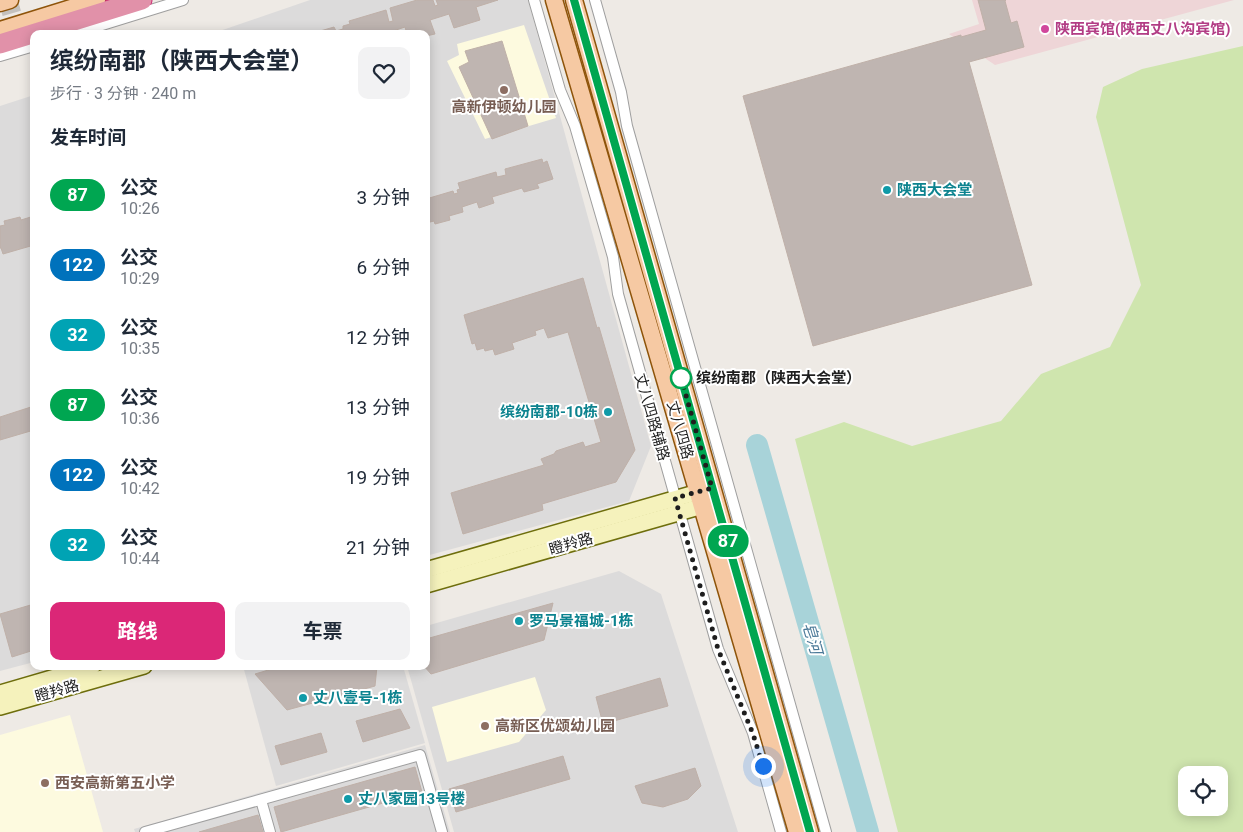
<!DOCTYPE html>
<html lang="zh">
<meta charset="utf-8">
<style>
:root{--surface:#fff;--page:#f2f2f3;--text:#1f2937;--muted:#747a83;--accent:#db2777}
body{margin:0;font-family:Roboto,"Noto Sans SC",sans-serif;background:var(--page);color:var(--text);height:100vh;display:flex;flex-direction:column;font-size:19px;white-space:nowrap}
*{box-sizing:border-box;margin:0}
p{font-size:16px;color:var(--muted)}
.icon{flex:none;width:28px;height:28px;fill:none;stroke:currentColor;stroke-width:2;stroke-linecap:round;stroke-linejoin:round}
.map{position:relative;flex:1;overflow:hidden}
.details{position:absolute;left:30px;top:30px;width:400px;height:640px;display:flex;flex-direction:column;background:var(--surface);border-radius:10px;box-shadow:0 2px 12px #0003}
.details>*{flex:none}
.badge{padding:0 10px;border-radius:16px;font-size:18px;line-height:32px}
.fabs{position:absolute;left:1178px;top:766px;display:grid;gap:10px}
.fabs a{display:grid;place-items:center;width:50px;height:50px;border-radius:10px;background:var(--surface);box-shadow:0 2px 12px #0003;font-size:25px}
.you{position:absolute;width:25px;height:25px;margin:-12px;border:4px solid #fff;border-radius:50%;background:#1a73e8;box-shadow:0 0 0 8px #1a73e833}
.map>.badge{position:absolute;translate:-50% -50%;box-shadow:0 0 0 2px #fff}
h2{padding:0 20px;font-size:19px;line-height:45px}
.round{display:grid;place-items:center;flex:none;width:52px;height:52px;border-radius:10px;background:var(--page)}
.headline{display:flex;align-items:center;justify-content:space-between;height:85px;padding:0 20px}
h1{font-size:24px;font-weight:700;line-height:38px}
.cta{display:flex;gap:10px;margin-top:auto;padding:10px 20px}
.cta a{flex:1;height:58px;border-radius:10px;background:var(--accent);color:#fff;font-size:20px;font-weight:700;line-height:58px;text-align:center}
.cta a+a{background:var(--page);color:var(--text)}
ul{padding:0;list-style:none}
li{display:flex;align-items:center;gap:15px;height:70px;padding:0 20px}
li div{flex:1}
li b{display:block;font-size:19px}
li em{font-style:normal}
li .badge{min-width:55px;font-weight:700;text-align:center}
.map>svg:first-child{display:block}
.residential{fill:#dcdbdb}
.commercial{fill:#eed5d7}
.education{fill:#fdfadf}
.grass{fill:#cfe5ae;fill-rule:evenodd}
.lines{fill:none;stroke-linecap:round;stroke-linejoin:round}
.river{stroke:#a8d3d9;stroke-width:22}
.building{fill:#bfb5b1;stroke:#bfb0a8}
.highway-tunnel{stroke:#c4c1bd;stroke-width:19;stroke-dasharray:19 9;stroke-linecap:butt}
.street-casing{stroke:#9f9f9f;stroke-width:12}
.secondary-casing{stroke:#6e6e0c;stroke-width:18}
.primary-casing{stroke:#8e540a;stroke-width:19}
.highway-casing{stroke:#ce3077;stroke-width:21}
.street{stroke:#fff;stroke-width:10}
.secondary{stroke:#f5f2bc;stroke-width:15}
.primary{stroke:#f6c9a3;stroke-width:16}
.highway{stroke:#e191a9;stroke-width:19}
.line-casing{stroke:#fff;stroke-width:11}
.line{stroke:#00a651;stroke-width:8}
.walk{stroke:#1e1e1e;stroke-width:5;stroke-dasharray:0 9}
.hotel-dot{fill:#d1479c;stroke:#fff;stroke-width:2}
.education-dot{fill:#8d6e63;stroke:#fff;stroke-width:2}
.culture-dot{fill:#0f9aa8;stroke:#fff;stroke-width:2}
.stop-dot{fill:#fff;stroke:#00a651;stroke-width:2.5}
.labels{text-anchor:middle;stroke-width:4;stroke-linejoin:round;paint-order:stroke}
.hotel-label{font-size:15px;font-weight:bold;fill:#b23c85;stroke:#fff;text-anchor:start}
.education-label{font-size:15px;font-weight:bold;fill:#785e54;stroke:#fff;text-anchor:start}
.culture-label{font-size:15px;font-weight:bold;fill:#0d838f;stroke:#fff;text-anchor:start}
.stop-label{font-size:15px;font-weight:bold;fill:#1e1e1e;stroke:#fff;text-anchor:start}
.street-label{font-size:15px;fill:#1e1e1e;stroke:#fff}
.water-label{font-size:16px;font-style:italic;fill:#4b7998;stroke:#fff}
</style>
<div class="map">
<svg width="1243" height="832" viewBox="0 0 1243 832">
<rect width="100%" height="100%" fill="#eeeae5"/>
<!-- residential -->
<g class="residential">
<polygon points="310,0 528,0 651,446 629,501 426,556 426,34 211,34"/>
<polygon points="34,95 34,662 0,671 0,106"/>
<polygon points="619,571 661,594 738,832 454,832 407,666 426,666 426,626"/>
<polygon points="243,666 403,666 425,743 276,786"/>
<polygon points="425,745 450,832 135,832 134,829"/>
</g>
<!-- commercial -->
<polygon class="commercial" points="972,0 1234,0 995,65 949,34 979,24"/>
<!-- education -->
<g class="education">
<polygon points="524,25 556,118 485,139 447,61 459,55 457,44"/>
<polygon points="535,677 546,710 519,742 447,762 432,707"/>
<polygon points="70,715 103,832 0,832 0,735"/>
</g>
<!-- grass -->
<path class="grass" d="M 1243,46 L 1243,832 L 898,832 L 795,439 L 844,422 L 912,446 L 1001,421 L 1041,374 L 1110,347 L 1141,285 L 1096,117 L 1103,87 L 1142,69 ZM 1186,775 L 1219,775 L 1219,808 L 1186,808 Z"/>
<g class="lines">
<!-- river -->
<polyline class="river" points="757,445 868,832"/>
</g>
<!-- building -->
<g class="building">
<polygon points="417,0 433,0 435,6 438,5 436,0 498,0 476,7 480,20 454,28 449,14 430,20 435,34 426,36 426,34 407,34 405,27 384,34 310,34 334,27 336,31 343,29 343,26 350,24 349,21 386,10 389,22 393,21 390,8"/>
<polygon points="978,0 1006,0 1005,1 1011,23 1017,21 1024,47 969,62 1032,285 813,346 743,96 961,35 961,37 986,30"/>
<polygon points="502,41 528,126 492,139 459,67 469,62 465,51"/>
<polygon points="542,159 543,163 547,161 553,179 537,184 539,188 524,192 522,188 492,197 494,203 479,208 477,202 462,207 463,212 449,216 450,220 435,224 434,221 426,223 426,199 453,191 454,194 458,193 457,190 460,189 458,183 496,172 497,177 506,175 505,169"/>
<polygon points="34,216 34,245 3,254 1,248 0,248 0,226 5,225 4,221 20,217 21,220"/>
<polygon points="583,278 597,328 599,327 635,450 616,482 542,504 543,510 463,534 451,493 544,465 541,459 554,454 556,451 583,442 585,447 601,442 568,332 548,338 544,328 535,331 536,335 512,343 514,349 495,355 493,349 485,351 484,348 477,350 475,343 472,344 464,315"/>
<polygon points="34,406 34,430 0,440 0,417"/>
<polygon points="553,603 544,640 431,674 424,666 426,666 426,639"/>
<polygon points="34,604 34,650 12,657 0,614"/>
<polygon points="282,666 377,666 375,686 287,710 255,674"/>
<polygon points="660,678 668,706 603,724 596,697"/>
<polygon points="400,709 410,728 363,742 356,721"/>
<polygon points="321,733 327,752 281,765 275,746"/>
<polygon points="563,756 570,779 456,812 449,789"/>
<polygon points="415,767 422,792 281,832 274,807"/>
<polygon points="695,768 701,786 688,799 663,807 642,803 635,786"/>
<polygon points="258,815 263,832 199,832"/>
</g>
<g class="lines">
<!-- highway-tunnel -->
<polyline class="highway-tunnel" points="0,7 24,0"/>
<defs>
<g id="street">
<polyline points="534,0 560,90 575,126 613,257 618,294 718,649 753,733 781,832"/>
<polyline points="595,0 621,92 627,126 826,832"/>
<polyline points="73,34 183,0"/>
<polyline points="0,56 34,46"/>
<polyline points="261,800 270,832"/>
<polyline points="145,832 420,755 442,832"/>
</g>
<g id="secondary">
<polyline points="426,570 709,489"/>
<polyline points="426,585 713,503"/>
<polyline points="0,693 93,666"/>
<polyline points="0,707 144,666"/>
</g>
<g id="primary">
<polyline points="554,0 797,832"/>
<polyline points="574,0 810,832"/>
<polyline points="0,3 10,0"/>
<polyline points="0,30 97,0"/>
</g>
<polyline id="highway" points="0,44 142,0"/>
</defs>
<!-- street casing -->
<use href="#street" class="street-casing"/>
<!-- secondary casing -->
<use href="#secondary" class="secondary-casing"/>
<!-- primary casing -->
<use href="#primary" class="primary-casing"/>
<!-- highway casing -->
<use href="#highway" class="highway-casing"/>
<!-- street -->
<use href="#street" class="street"/>
<!-- secondary -->
<use href="#secondary" class="secondary"/>
<!-- primary -->
<use href="#primary" class="primary"/>
<!-- highway -->
<use href="#highway" class="highway"/>
</g>
<g class="lines">
<defs>
<polyline id="line" points="574,0 810,832"/>
</defs>
<!-- line casing -->
<use href="#line" class="line-casing"/>
<!-- line -->
<use href="#line" class="line"/>
<!-- walk -->
<polyline class="walk" points="681,378 680,374 712,488 675,498 718,649 753,734 763,766"/>
</g>
<!-- markers -->
<circle class="hotel-dot" cx="1045" cy="29" r="5"/>
<g class="education-dot">
<circle cx="504" cy="90" r="5"/>
<circle cx="485" cy="726" r="5"/>
<circle cx="45" cy="783" r="5"/>
</g>
<g class="culture-dot">
<circle cx="887" cy="190" r="5"/>
<circle cx="608" cy="412" r="5"/>
<circle cx="519" cy="621" r="5"/>
<circle cx="303" cy="698" r="5"/>
<circle cx="348" cy="799" r="5"/>
</g>
<circle class="stop-dot" cx="681" cy="378" r="10"/>
<g class="labels">
<!-- hotel labels -->
<g class="hotel-label">
<text x="1055" y="34">陕西宾馆(陕西丈八沟宾馆)</text>
</g>
<!-- education labels -->
<g class="education-label">
<text x="504" y="112" text-anchor="middle">高新伊顿幼儿园</text>
<text x="495" y="731">高新区优颂幼儿园</text>
<text x="55" y="788">西安高新第五小学</text>
</g>
<!-- culture labels -->
<g class="culture-label">
<text x="897" y="195">陕西大会堂</text>
<text x="598" y="417" text-anchor="end">缤纷南郡-10栋</text>
<text x="529" y="626">罗马景福城-1栋</text>
<text x="313" y="703">丈八壹号-1栋</text>
<text x="358" y="804">丈八家园13号楼</text>
</g>
<!-- stop labels -->
<g class="stop-label">
<text x="696" y="383">缤纷南郡（陕西大会堂）</text>
</g>
<!-- street labels -->
<g class="street-label">
<text transform="translate(652 417) rotate(74)" y="5">丈八四路辅路</text>
<text transform="translate(680 430) rotate(74)" y="5">丈八四路</text>
<text transform="translate(571 544) rotate(-16)" y="5">瞪羚路</text>
<text transform="translate(57 691) rotate(-16)" y="5">瞪羚路</text>
</g>
<!-- water labels -->
<g class="water-label">
<text transform="translate(813 638) rotate(74)" y="6">皂河</text>
</g>
</g>
</svg>
<div class="fabs">
<a><svg class="icon" aria-label="locate" viewBox="0 0 24 24"><circle cx="12" cy="12" r="6"/><path d="M12 2v4M12 18v4M2 12h4M18 12h4"/></svg></a>
</div>
<div class="you" style="left:763px;top:766px"></div>
<b class="badge" style="left:728px;top:541px;background:#00a651;color:#fff">87</b>
<section class="details">
<div class="headline"><div><h1>缤纷南郡（陕西大会堂）</h1><p>步行 · 3 分钟 · 240 m</p></div><a class="round"><svg class="icon" aria-label="heart" viewBox="0 0 24 24"><path d="M12 20l-8-8c-3-5 5-10 8-4 3-6 11-1 8 4z"/></svg></a></div>
<h2>发车时间</h2>
<ul>
<li><span class="badge" style="background:#00a651;color:#fff">87</span><div><b>公交</b><p>10:26</p></div><em>3 分钟</em></li>
<li><span class="badge" style="background:#0072bc;color:#fff">122</span><div><b>公交</b><p>10:29</p></div><em>6 分钟</em></li>
<li><span class="badge" style="background:#00a3b4;color:#fff">32</span><div><b>公交</b><p>10:35</p></div><em>12 分钟</em></li>
<li><span class="badge" style="background:#00a651;color:#fff">87</span><div><b>公交</b><p>10:36</p></div><em>13 分钟</em></li>
<li><span class="badge" style="background:#0072bc;color:#fff">122</span><div><b>公交</b><p>10:42</p></div><em>19 分钟</em></li>
<li><span class="badge" style="background:#00a3b4;color:#fff">32</span><div><b>公交</b><p>10:44</p></div><em>21 分钟</em></li>
</ul>
<div class="cta"><a>路线</a><a>车票</a></div>
</section>
</div>
